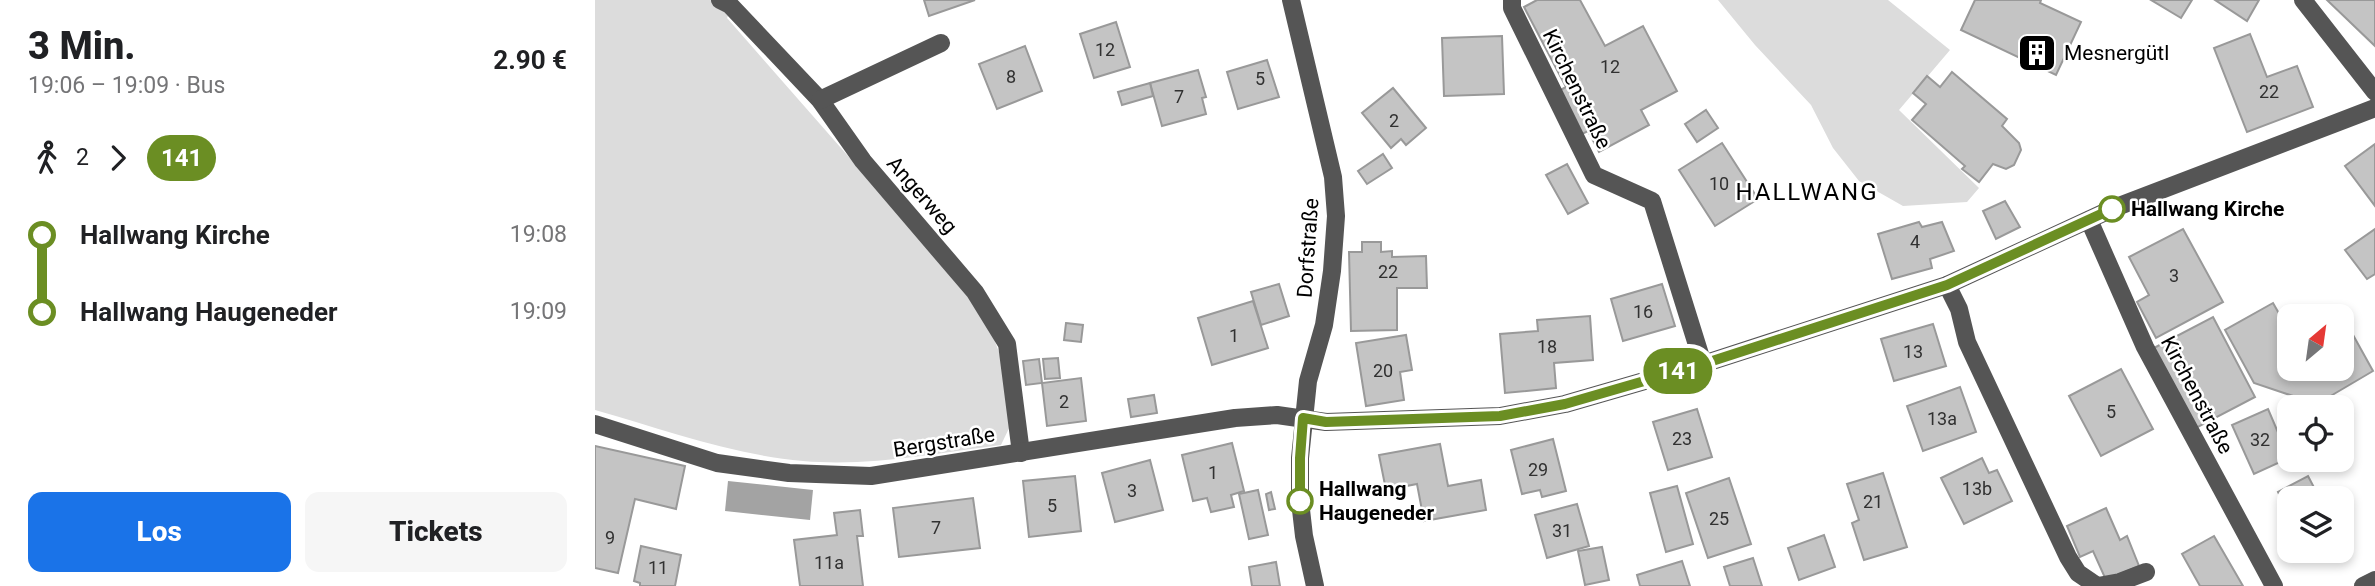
<!DOCTYPE html>
<html lang="de">
<meta charset="utf-8">
<style>
:root{--surface:#fff;--page:#f6f6f6;--text:#202124;--muted:#757577;--accent:#1a73e8}
body{margin:0;font-family:Roboto,sans-serif;background:var(--page);color:var(--text);height:100vh;display:flex;flex-direction:column;font-size:26px;white-space:nowrap}
*{box-sizing:border-box;margin:0}
p{font-size:23px;color:var(--muted)}
.icon{flex:none;width:38px;height:38px;fill:none;stroke:currentColor;stroke-width:2;stroke-linecap:round;stroke-linejoin:round}
.map{position:relative;flex:1;overflow:hidden}
.drawer{display:flex;flex-direction:column;background:var(--surface);width:595px}
.drawer>*{flex:none}
.badge{padding:0 14px;border-radius:23px;font-size:24px;line-height:46px}
.needle{width:46px;rotate:29deg}
.fabs{position:absolute;left:1682px;top:304px;display:grid;gap:14px}
.fabs a{display:grid;place-items:center;width:77px;height:77px;border-radius:14px;background:var(--surface);box-shadow:0 4px 10px #0003;font-size:35px}
.map>.badge{position:absolute;translate:-50% -50%;box-shadow:0 0 0 4px #fff}
.legs{display:flex;align-items:center;gap:10px;height:77px;padding:0 28px;font-size:23px}
.legs p{margin-inline-start:auto}
.overview{display:flex;align-items:center;justify-content:space-between;height:119px;padding:0 28px}
h1{font-size:38px;font-weight:800;line-height:52px}
.action{display:flex;gap:14px;margin-top:auto;padding:14px 28px}
.action a{flex:1;height:80px;border-radius:14px;background:var(--accent);color:#fff;font-size:28px;font-weight:800;line-height:80px;text-align:center}
.action a+a{background:var(--page);color:var(--text)}
ul{padding:0 28px;list-style:none}
li{display:flex;align-items:center;gap:24px;height:77px;font-size:26px}
li i{display:grid;place-items:center;width:10px;height:100%;margin:0 9px;background:currentColor}
li i::after{content:'';width:18px;height:18px;margin:-9px;border:5px solid;border-radius:50%;background:var(--surface)}
li p{margin-inline-start:auto}
li:first-child i{background:linear-gradient(#0000 50%,currentColor 0)}
li:last-child i{background:linear-gradient(currentColor 50%,#0000 0)}
main{display:flex;flex:1;min-height:0}
.map>svg:first-child{display:block}
.green{fill:#dcdcdc}
.water{fill:#a3a3a3}
.building{fill:#c4c4c4;stroke:#999;stroke-width:2}
.lines{fill:none;stroke-linecap:round;stroke-linejoin:round}
.minor{stroke:#555;stroke-width:18}
.line-1-casing{stroke:#fff;stroke-width:16}
.line-1{stroke:#6b8e23;stroke-width:10}
.stop-1-dot{fill:#fff;stroke:#6b8e23;stroke-width:3.5}
.labels{text-anchor:middle;stroke-width:5;stroke-linejoin:round;paint-order:stroke}
.number-label{font-size:18px;fill:#313131}
.poi-label{font-size:21px;fill:#000;stroke:#fff;text-anchor:start}
.street-label{font-size:21px;fill:#000;stroke:#fff}
.stop-label{font-size:21px;font-weight:bold;fill:#000;stroke:#fff;text-anchor:start}
.quarter-label{font-size:24px;letter-spacing:2px;fill:#000;stroke:#fff}
</style>
<main>
<section class="drawer">
<div class="overview"><div><h1>3 Min.</h1><p>19:06 – 19:09 · Bus</p></div><b>2.90 €</b></div>
<div class="legs"><svg class="icon" aria-label="walk" viewBox="0 0 24 24"><circle cx="13" cy="4" r="2"/><path d="M13 8l-2 6 4 7M11 14l-3 7M7 12l3-4h3l4 4"/></svg>2<svg class="icon" aria-label="forward" viewBox="0 0 24 24"><path d="M9 5l7 7-7 7"/></svg><b class="badge" style="background:#6b8e23;color:#fff">141</b></div>
<ul>
<li><i style="color:#6b8e23"></i><b>Hallwang Kirche</b><p>19:08</p></li>
<li><i style="color:#6b8e23"></i><b>Hallwang Haugeneder</b><p>19:09</p></li>
</ul>
<div class="action"><a>Los</a><a>Tickets</a></div>
</section>
<div class="map">
<svg width="1780" height="586" viewBox="0 0 1780 586">
<rect width="100%" height="100%" fill="#fff"/>
<!-- green -->
<g class="green">
<path d="M 0,0 L 140,0 L 132,18 L 325,238 L 371,294 L 395,329 L 404,352 L 415,396 L 416,424 L 406,445 C 341,453 274,467 208,461 C 137,455 68,429 0,410 Z"/>
<polygon points="1123,0 1293,0 1355,50 1304,110 1384,188 1372,202 1308,206 1264,181 1238,148 1216,105 1160,45"/>
</g>
<!-- water -->
<polygon class="water" points="133,481 218,490 215,520 130,511"/>
<!-- building -->
<g class="building">
<polygon points="329,0 380,0 334,16"/>
<polygon points="942,0 985,0 1010,46 1048,26 1082,91 1046,110 1054,125 1004,152 993,131 983,136 960,93 971,87 929,7"/>
<polygon points="1380,0 1446,0 1445,3 1486,22 1461,75 1366,30"/>
<polygon points="1556,0 1597,0 1586,18"/>
<polygon points="1620,0 1664,0 1652,21"/>
<polygon points="1732,0 1780,0 1780,46"/>
<polygon points="521,22 535,67 499,78 485,34"/>
<polygon points="1655,34 1672,77 1702,66 1718,107 1652,132 1619,48"/>
<polygon points="907,36 909,94 849,96 847,38"/>
<polygon points="430,46 447,91 402,109 384,64"/>
<polygon points="672,60 684,97 643,109 632,72"/>
<polygon points="603,70 611,97 607,98 611,114 567,126 555,83"/>
<polygon points="1357,72 1412,119 1407,126 1424,143 1426,150 1419,165 1411,169 1398,164 1384,182 1367,169 1370,166 1317,120 1331,104 1318,93 1332,76 1345,87"/>
<polygon points="555,83 558,96 527,105 523,92"/>
<polygon points="798,88 831,128 811,145 806,139 796,148 767,113"/>
<polygon points="1111,110 1123,128 1102,142 1090,124"/>
<polygon points="1127,143 1163,199 1120,226 1084,170"/>
<polygon points="1780,144 1780,206 1750,166"/>
<polygon points="788,154 797,168 772,184 763,171"/>
<polygon points="972,164 993,203 973,214 951,175"/>
<polygon points="1410,201 1425,227 1401,239 1388,211"/>
<polygon points="1324,222 1327,227 1347,222 1359,251 1335,259 1337,268 1297,279 1283,234"/>
<polygon points="1588,229 1628,302 1561,338 1542,302 1554,295 1534,257"/>
<polygon points="1780,229 1780,274 1772,279 1750,250"/>
<polygon points="767,242 786,242 786,252 797,251 797,257 831,256 832,288 802,288 802,330 756,331 754,252 767,252"/>
<polygon points="684,284 694,316 666,325 656,292"/>
<polygon points="1067,284 1080,326 1028,341 1016,299"/>
<polygon points="658,301 673,348 617,365 603,318"/>
<polygon points="1678,303 1694,331 1694,369 1746,369 1746,327 1752,324 1778,371 1722,404 1659,383 1630,330"/>
<polygon points="995,316 998,360 959,363 961,388 910,393 905,334 943,331 942,320"/>
<polygon points="1618,317 1660,397 1599,429 1557,349"/>
<polygon points="471,323 488,325 486,342 469,340"/>
<polygon points="1338,324 1351,366 1299,381 1286,339"/>
<polygon points="811,335 817,370 805,372 809,400 771,406 761,343"/>
<polygon points="463,358 465,378 450,379 448,359"/>
<polygon points="444,359 447,383 431,385 428,361"/>
<polygon points="1526,369 1558,429 1506,456 1474,396"/>
<polygon points="486,378 491,421 452,426 447,383"/>
<polygon points="1365,387 1381,432 1328,451 1312,406"/>
<polygon points="559,395 562,413 536,417 533,399"/>
<polygon points="1102,409 1117,457 1073,470 1058,422"/>
<polygon points="1673,409 1694,458 1659,474 1637,425"/>
<polygon points="958,439 971,491 947,497 945,490 927,494 916,450"/>
<polygon points="637,443 649,491 636,495 639,507 616,512 612,498 598,501 587,455"/>
<polygon points="845,444 853,486 886,480 891,510 829,521 822,484 791,490 784,455"/>
<polygon points="0,446 90,466 81,509 40,499 23,573 0,568"/>
<polygon points="1387,458 1394,473 1402,470 1417,501 1369,524 1346,478"/>
<polygon points="555,460 568,510 520,522 507,473"/>
<polygon points="1288,473 1312,547 1269,560 1257,523 1264,520 1252,484"/>
<polygon points="480,476 486,531 434,537 428,481"/>
<polygon points="1713,476 1725,499 1694,499 1694,515 1683,492"/>
<polygon points="1134,478 1156,544 1113,558 1091,493"/>
<polygon points="1082,486 1098,544 1071,552 1055,493"/>
<polygon points="663,490 673,535 654,539 644,494"/>
<polygon points="676,492 680,509 674,510 671,494"/>
<polygon points="378,498 385,548 304,557 298,508"/>
<polygon points="982,504 994,546 952,558 940,515"/>
<polygon points="1511,508 1525,540 1532,536 1544,566 1511,580 1498,551 1485,557 1472,526"/>
<polygon points="265,510 268,536 262,536 268,586 205,586 199,540 242,535 239,513"/>
<polygon points="1229,535 1240,567 1204,580 1193,548"/>
<polygon points="1619,536 1648,586 1605,586 1587,554"/>
<polygon points="46,546 86,555 80,586 45,586 45,583 39,581"/>
<polygon points="1007,547 1014,580 990,585 983,551"/>
<polygon points="1158,558 1167,586 1135,586 1129,567"/>
<polygon points="1087,561 1095,586 1045,586 1042,575"/>
<polygon points="681,562 685,586 657,586 654,567"/>
</g>
<g class="lines">
<!-- minor -->
<g class="minor">
<polyline points="125,0 135,5 225,100 268,161 380,292 412,344 426,453"/>
<polyline points="696,0 738,177 741,216 737,271 729,325 713,381 705,458 705,501 709,536 720,586"/>
<polyline points="917,0 917,8 999,175 1057,201 1108,364"/>
<polyline points="1708,0 1780,92"/>
<polyline points="225,100 346,43"/>
<polyline points="1494,220 1550,347 1679,586"/>
<polyline points="1352,285 1364,309 1372,342 1473,557 1483,573 1502,586"/>
<polyline points="0,424 122,463 194,473 276,476 640,418 682,415 731,422 905,416 970,404 1108,364 1352,285 1519,208 1780,108"/>
<polyline points="1503,586 1525,582 1551,572"/>
<polyline points="1768,586 1780,580"/>
</g>
</g>
<g class="lines">
<defs>
<polyline id="line-1" points="705,501 705,458 708,418 731,422 905,416 970,404 1108,364 1352,285 1517,209"/>
</defs>
<!-- line-1 casing -->
<use href="#line-1" class="line-1-casing"/>
<!-- line-1 -->
<use href="#line-1" class="line-1"/>
</g>
<!-- icons -->
<defs>
<symbol id="building-square" viewBox="-11 -11 22 22"><rect x="-9" y="-9" width="18" height="18" rx="4" fill="#000" stroke="#fff"/><path d="M-4-6H4V6H1V3H-1V6H-4ZM-2.5-4.3h1.7v1.8h-1.7ZM.8-4.3h1.7v1.8H.8ZM-2.5-1h1.7V.8h-1.7ZM.8-1h1.7V.8H.8Z" fill="#fff"/></symbol>
</defs>
<g fill-rule="evenodd">
<use href="#building-square" x="1420" y="31" width="44" height="44"/>
</g>
<!-- markers -->
<g class="stop-1-dot">
<circle cx="1517" cy="209" r="12"/>
<circle cx="705" cy="501" r="12"/>
</g>
<g class="labels">
<!-- number labels -->
<g class="number-label">
<text x="510" y="56">12</text>
<text x="1015" y="73">12</text>
<text x="416" y="83">8</text>
<text x="665" y="85">5</text>
<text x="1674" y="98">22</text>
<text x="584" y="103">7</text>
<text x="799" y="127">2</text>
<text x="1124" y="190">10</text>
<text x="1320" y="248">4</text>
<text x="793" y="278">22</text>
<text x="1579" y="282">3</text>
<text x="1048" y="318">16</text>
<text x="639" y="342">1</text>
<text x="952" y="353">18</text>
<text x="1318" y="358">13</text>
<text x="788" y="377">20</text>
<text x="469" y="408">2</text>
<text x="1516" y="418">5</text>
<text x="1347" y="425">13a</text>
<text x="1087" y="445">23</text>
<text x="1665" y="446">32</text>
<text x="943" y="476">29</text>
<text x="618" y="479">1</text>
<text x="1382" y="495">13b</text>
<text x="537" y="497">3</text>
<text x="1278" y="508">21</text>
<text x="457" y="512">5</text>
<text x="1124" y="525">25</text>
<text x="341" y="534">7</text>
<text x="967" y="537">31</text>
<text x="15" y="544">9</text>
<text x="234" y="569">11a</text>
<text x="63" y="574">11</text>
</g>
<!-- poi labels -->
<g class="poi-label">
<text x="1469" y="60">Mesnergütl</text>
</g>
<!-- street labels -->
<g class="street-label">
<text transform="translate(982 89) rotate(64)" y="7">Kirchenstraße</text>
<text transform="translate(327 195) rotate(49)" y="7">Angerweg</text>
<text transform="translate(713 248) rotate(-86)" y="7">Dorfstraße</text>
<text transform="translate(1602 395) rotate(62)" y="7">Kirchenstraße</text>
<text transform="translate(349 442) rotate(-9)" y="7">Bergstraße</text>
</g>
<!-- stop labels -->
<g class="stop-label">
<text x="1536" y="216">Hallwang Kirche</text>
<text x="724" y="496">Hallwang<tspan x="724" dy="24">Haugeneder</tspan></text>
</g>
<!-- quarter labels -->
<g class="quarter-label">
<text x="1212" y="200">HALLWANG</text>
</g>
</g>
</svg>
<div class="fabs">
<a><svg class="needle" viewBox="-14 -14 28 28"><path d="M0-13l5 13h-10z" fill="#e53935"/><path d="M0 13l5-13h-10z" fill="#757577"/></svg></a>
<a><svg class="icon" aria-label="locate" viewBox="0 0 24 24"><circle cx="12" cy="12" r="6"/><path d="M12 2v4M12 18v4M2 12h4M18 12h4"/></svg></a>
<a><svg class="icon" aria-label="layers" viewBox="0 0 24 24"><path d="M12 4l9 5-9 5-9-5zM3 14l9 5 9-5"/></svg></a>
</div>
<b class="badge" style="left:1083px;top:371px;background:#6b8e23;color:#fff">141</b>
</div>
</main>
